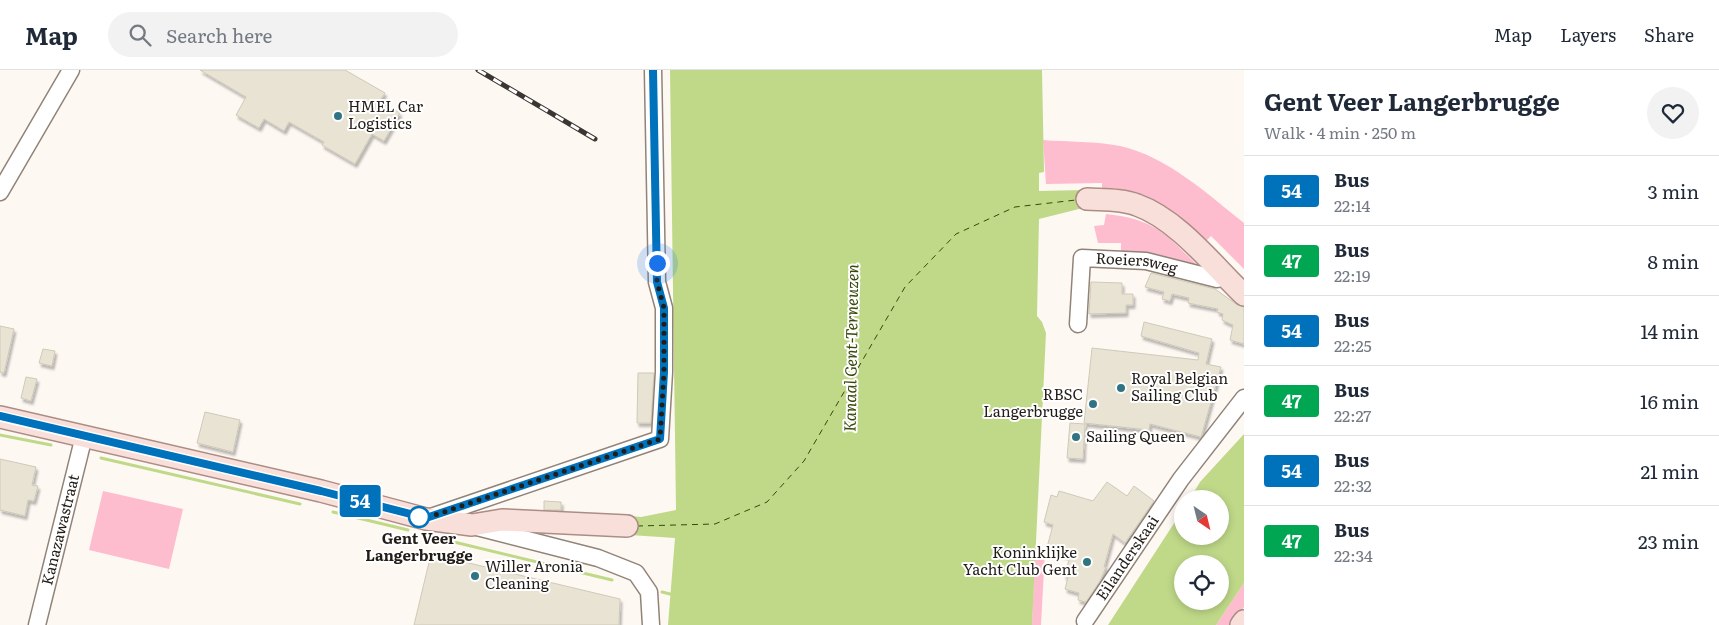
<!DOCTYPE html>
<meta charset="utf-8">
<style>
:root{--surface:#fff;--page:#f2f2f3;--text:#1f2937;--muted:#747a83;--line:#e0e1e3}
body{margin:0;font-family:Literata,serif;background:var(--page);color:var(--text);height:100vh;display:flex;flex-direction:column;font-size:19px;white-space:nowrap}
*{box-sizing:border-box;margin:0}
p{font-size:16px;color:var(--muted)}
.icon{flex:none;width:28px;height:28px;fill:none;stroke:currentColor;stroke-width:2;stroke-linecap:round;stroke-linejoin:round}
.map{position:relative;flex:1;overflow:hidden}
.side{display:flex;flex-direction:column;background:var(--surface);width:475px}
.side>*{flex:none}
.badge{padding:0 10px;border-radius:4px;font-size:18px;line-height:32px}
.needle{width:32px;rotate:145deg}
.controls{position:absolute;left:1174px;top:420px;display:grid;gap:10px}
.controls a{display:grid;place-items:center;width:55px;height:55px;border-radius:50%;background:var(--surface);box-shadow:0 2px 8px #0003;font-size:25px}
.you{position:absolute;width:25px;height:25px;margin:-12px;border:4px solid #fff;border-radius:50%;background:#1a73e8;box-shadow:0 0 0 8px #1a73e833}
.map>.badge{position:absolute;translate:-50% -50%;box-shadow:0 0 0 2px #fff}
.round{display:grid;place-items:center;flex:none;width:52px;height:52px;border-radius:26px;background:var(--page)}
.summary{display:flex;align-items:center;justify-content:space-between;height:85px;padding:0 20px}
h1{font-size:24px;font-weight:700;line-height:38px}
ul{padding:0;list-style:none}
li{display:flex;align-items:center;gap:15px;height:70px;padding:0 20px;border-top:1px solid var(--line)}
li div{flex:1}
li b{display:block;font-size:19px}
li em{font-style:normal}
li .badge{min-width:55px;font-weight:700;text-align:center}
header{display:flex;align-items:center;gap:30px;box-sizing:border-box;height:70px;padding:0 25px;background:var(--surface);border-bottom:1px solid var(--line)}
header strong{font-size:24px}
nav{display:flex;gap:28px;margin-inline-start:auto;font-size:18px}
.search{width:350px;height:45px;background:var(--page);display:flex;align-items:center;gap:12px;box-sizing:border-box;padding:0 18px;border-radius:28px;color:var(--muted);font-size:19px}
main{display:flex;flex:1;min-height:0}
.map>svg:first-child{display:block}
.green{fill:#febccf}
.water{fill:#bfd988;fill-rule:evenodd}
.lines{fill:none;stroke-linecap:round;stroke-linejoin:round}
.stream{stroke:#bfd988;stroke-width:3}
.ferry{stroke:#38480b;stroke-width:1;stroke-dasharray:6 5;stroke-linecap:butt}
.building{fill:#e8e3d2;stroke:#cec9b8;filter:url(#shadow)}
.minor-casing{stroke:#918378;stroke-width:19}
.major-casing{stroke:#ab8d86;stroke-width:24}
.minor{stroke:#fff;stroke-width:16}
.major{stroke:#f9dfda;stroke-width:21}
.rail-casing{stroke:#3b3631;stroke-width:5}
.rail{stroke:#fff;stroke-width:3;stroke-dasharray:9;stroke-linecap:butt}
.line-casing{stroke:#fff;stroke-width:11}
.line{stroke:#0072bc;stroke-width:8}
.walk{stroke:#221d18;stroke-width:5;stroke-dasharray:0 9}
.poi-dot{fill:#307483;stroke:#fff;stroke-width:2}
.stop-dot{fill:#fff;stroke:#0072bc;stroke-width:2.5}
.labels{text-anchor:middle;stroke-width:4;stroke-linejoin:round;paint-order:stroke}
.poi-label{font-size:15px;fill:#221d18;stroke:#fff;text-anchor:start}
.street-label{font-size:15px;fill:#221d18;stroke:#fff}
.stop-label{font-size:15px;font-weight:bold;fill:#221d18;stroke:#fff}
.water-label{font-size:16px;font-style:italic;fill:#38480b;stroke:#fff}
</style>
<header>
<strong>Map</strong>
<div class="search"><svg class="icon" aria-label="search" viewBox="0 0 24 24"><circle cx="10" cy="10" r="6"/><path d="M15 15l6 6"/></svg>Search here</div>
<nav><a>Map</a><a>Layers</a><a>Share</a></nav>
</header>
<main>
<div class="map">
<svg width="1244" height="555" viewBox="0 0 1244 555">
<defs>
<filter id="shadow"><feDropShadow dx="2" dy="3.5" stdDeviation="1" flood-color="#0004"/></filter>
</defs>
<rect width="100%" height="100%" fill="#fef8f3"/>
<!-- green -->
<g class="green">
<path d="M 1043,70 C 1068,72 1096,71 1120,76 C 1168,87 1206,123 1244,153 L 1244,199 L 1211,166 L 1205,172 C 1168,138 1154,122 1102,119 L 1102,113 L 1046,114 Z"/>
<path d="M 1106,144 C 1153,149 1164,162 1196,194 L 1194,198 L 1121,184 L 1121,173 L 1098,173 L 1094,156 L 1104,155 Z"/>
<polygon points="103,421 183,439 169,499 89,480"/>
<polygon points="1035,481 1045,481 1041,555 1032,555"/>
<polygon points="1244,513 1244,537 1232,555 1216,555"/>
</g>
<!-- water -->
<g class="water">
<polygon points="670,0 1042,0 1044,102 1039,103 1039,121 1084,120 1083,138 1039,149 1037,246 1042,252 1046,263 1032,555 668,555 675,468 630,465 631,446 641,447 676,440"/>
<path d="M 1244,364 L 1244,513 L 1216,555 L 1108,555 L 1182,441 L 1182,466 L 1220,466 L 1220,429 L 1190,429 L 1200,412 ZM 1182,494 L 1220,494 L 1220,531 L 1182,531 Z"/>
</g>
<g class="lines">
<!-- stream -->
<g class="stream">
<polyline points="0,365 51,375"/>
<polyline points="101,388 300,434"/>
<polyline points="333,442 408,460"/>
<polyline points="425,465 612,510"/>
<polyline points="662,522 674,525"/>
</g>
<!-- ferry -->
<polyline class="ferry" points="637,456 715,454 767,432 804,391 905,217 956,164 1015,137 1076,130"/>
</g>
<!-- building -->
<g class="building">
<polygon points="200,0 345,0 385,23 379,32 400,43 384,71 372,64 355,94 322,75 324,72 289,52 284,61 264,49 259,58 236,45 246,27"/>
<polygon points="1151,203 1215,219 1236,234 1244,237 1244,274 1230,270 1233,255 1222,250 1223,244 1217,242 1218,239 1188,233 1189,228 1172,224 1170,231 1162,229 1164,222 1145,217"/>
<polygon points="1091,212 1122,213 1122,224 1133,224 1133,235 1126,235 1126,243 1089,244"/>
<polygon points="1144,252 1212,269 1206,294 1221,297 1201,367 1150,354 1149,360 1084,353 1092,278 1198,290 1199,283 1141,266"/>
<polygon points="0,256 14,259 4,303 0,302"/>
<polygon points="43,279 55,281 52,296 39,293"/>
<polygon points="638,303 654,303 651,353 637,353"/>
<polygon points="26,307 37,309 31,331 21,328"/>
<polygon points="205,342 240,350 233,382 197,373"/>
<polygon points="1070,353 1085,354 1083,389 1067,388"/>
<polygon points="0,389 36,397 32,415 38,416 34,431 28,430 25,446 0,440"/>
<polygon points="1107,412 1127,426 1134,416 1154,431 1125,473 1113,464 1104,497 1106,497 1100,511 1086,532 1078,530 1079,523 1065,519 1068,507 1064,506 1070,487 1046,481 1053,455 1044,452 1051,425 1057,427 1059,421 1093,431"/>
<polygon points="544,431 561,432 561,440 544,440"/>
<polygon points="431,484 620,529 619,555 414,555"/>
</g>
<g class="lines">
<defs>
<g id="minor">
<polyline points="0,122 71,0"/>
<path id="s1" d="M 1078,254 L 1082,188 L 1146,191 L 1217,209 L 1222,204"/>
<polyline points="428,448 660,369 664,302 664,238 657,212 653,0"/>
<polyline points="477,457 598,488 636,503 649,522 651,555"/>
<path id="s2" d="M 1085,551 L 1181,409 L 1244,328"/>
<path id="s3" d="M 37,555 L 84,366"/>
</g>
<g id="major">
<path d="M 1087,129 C 1103,130 1122,129 1137,135 C 1177,149 1213,195 1244,225"/>
<polyline points="0,347 321,421 426,449 472,455 502,450 627,456"/>
<polyline points="1241,555 1244,551"/>
</g>
</defs>
<!-- minor casing -->
<use href="#minor" class="minor-casing"/>
<!-- major casing -->
<use href="#major" class="major-casing"/>
<!-- minor -->
<use href="#minor" class="minor"/>
<!-- major -->
<use href="#major" class="major"/>
<defs>
<polyline id="rail" points="478,0 595,69"/>
</defs>
<!-- rail casing -->
<use href="#rail" class="rail-casing"/>
<!-- rail -->
<use href="#rail" class="rail"/>
</g>
<g class="lines">
<defs>
<polyline id="line" points="0,346 321,421 426,448 660,369 664,302 664,238 657,212 653,0"/>
</defs>
<!-- line casing -->
<use href="#line" class="line-casing"/>
<!-- line -->
<use href="#line" class="line"/>
<!-- walk -->
<polyline class="walk" points="419,447 426,448 660,369 664,302 664,238 657,212 657,193"/>
</g>
<!-- markers -->
<g class="poi-dot">
<circle cx="338" cy="46" r="5"/>
<circle cx="1121" cy="318" r="5"/>
<circle cx="1093" cy="334" r="5"/>
<circle cx="1076" cy="367" r="5"/>
<circle cx="1087" cy="492" r="5"/>
<circle cx="475" cy="506" r="5"/>
</g>
<circle class="stop-dot" cx="419" cy="447" r="10"/>
<g class="labels">
<!-- poi labels -->
<g class="poi-label">
<text x="348" y="42">HMEL Car<tspan x="348" dy="17">Logistics</tspan></text>
<text x="1131" y="314">Royal Belgian<tspan x="1131" dy="17">Sailing Club</tspan></text>
<text x="1083" y="330" text-anchor="end">RBSC<tspan x="1083" dy="17">Langerbrugge</tspan></text>
<text x="1086" y="372">Sailing Queen</text>
<text x="1077" y="488" text-anchor="end">Koninklijke<tspan x="1077" dy="17">Yacht Club Gent</tspan></text>
<text x="485" y="502">Willer Aronia<tspan x="485" dy="17">Cleaning</tspan></text>
</g>
<!-- street labels -->
<g class="street-label">
<text dy="5" stroke="none"><textPath href="#s1" startOffset="121">Roeiersweg</textPath></text>
<text dy="5" stroke="none"><textPath href="#s3" startOffset="98">Kanazawastraat</textPath></text>
<text dy="5" stroke="none"><textPath href="#s2" startOffset="76">Eilanderskaai</textPath></text>
</g>
<!-- stop labels -->
<g class="stop-label">
<text x="419" y="474">Gent Veer<tspan x="419" dy="17">Langerbrugge</tspan></text>
</g>
<!-- water labels -->
<g class="water-label">
<text transform="translate(851 278) rotate(-89)" y="6">Kanaal Gent-Terneuzen</text>
</g>
</g>
</svg>
<div class="controls">
<a><svg class="needle" viewBox="-14 -14 28 28"><path d="M0-13l5 13h-10z" fill="#e53935"/><path d="M0 13l5-13h-10z" fill="#747a83"/></svg></a>
<a><svg class="icon" aria-label="locate" viewBox="0 0 24 24"><circle cx="12" cy="12" r="6"/><path d="M12 2v4M12 18v4M2 12h4M18 12h4"/></svg></a>
</div>
<div class="you" style="left:657px;top:193px"></div>
<b class="badge" style="left:360px;top:431px;background:#0072bc;color:#fff">54</b>
</div>
<section class="side">
<div class="summary"><div><h1>Gent Veer Langerbrugge</h1><p>Walk · 4 min · 250 m</p></div><a class="round"><svg class="icon" aria-label="heart" viewBox="0 0 24 24"><path d="M12 20l-8-8c-3-5 5-10 8-4 3-6 11-1 8 4z"/></svg></a></div>
<ul>
<li><span class="badge" style="background:#0072bc;color:#fff">54</span><div><b>Bus</b><p>22:14</p></div><em>3 min</em></li>
<li><span class="badge" style="background:#00a651;color:#fff">47</span><div><b>Bus</b><p>22:19</p></div><em>8 min</em></li>
<li><span class="badge" style="background:#0072bc;color:#fff">54</span><div><b>Bus</b><p>22:25</p></div><em>14 min</em></li>
<li><span class="badge" style="background:#00a651;color:#fff">47</span><div><b>Bus</b><p>22:27</p></div><em>16 min</em></li>
<li><span class="badge" style="background:#0072bc;color:#fff">54</span><div><b>Bus</b><p>22:32</p></div><em>21 min</em></li>
<li><span class="badge" style="background:#00a651;color:#fff">47</span><div><b>Bus</b><p>22:34</p></div><em>23 min</em></li>
</ul>
</section>
</main>
